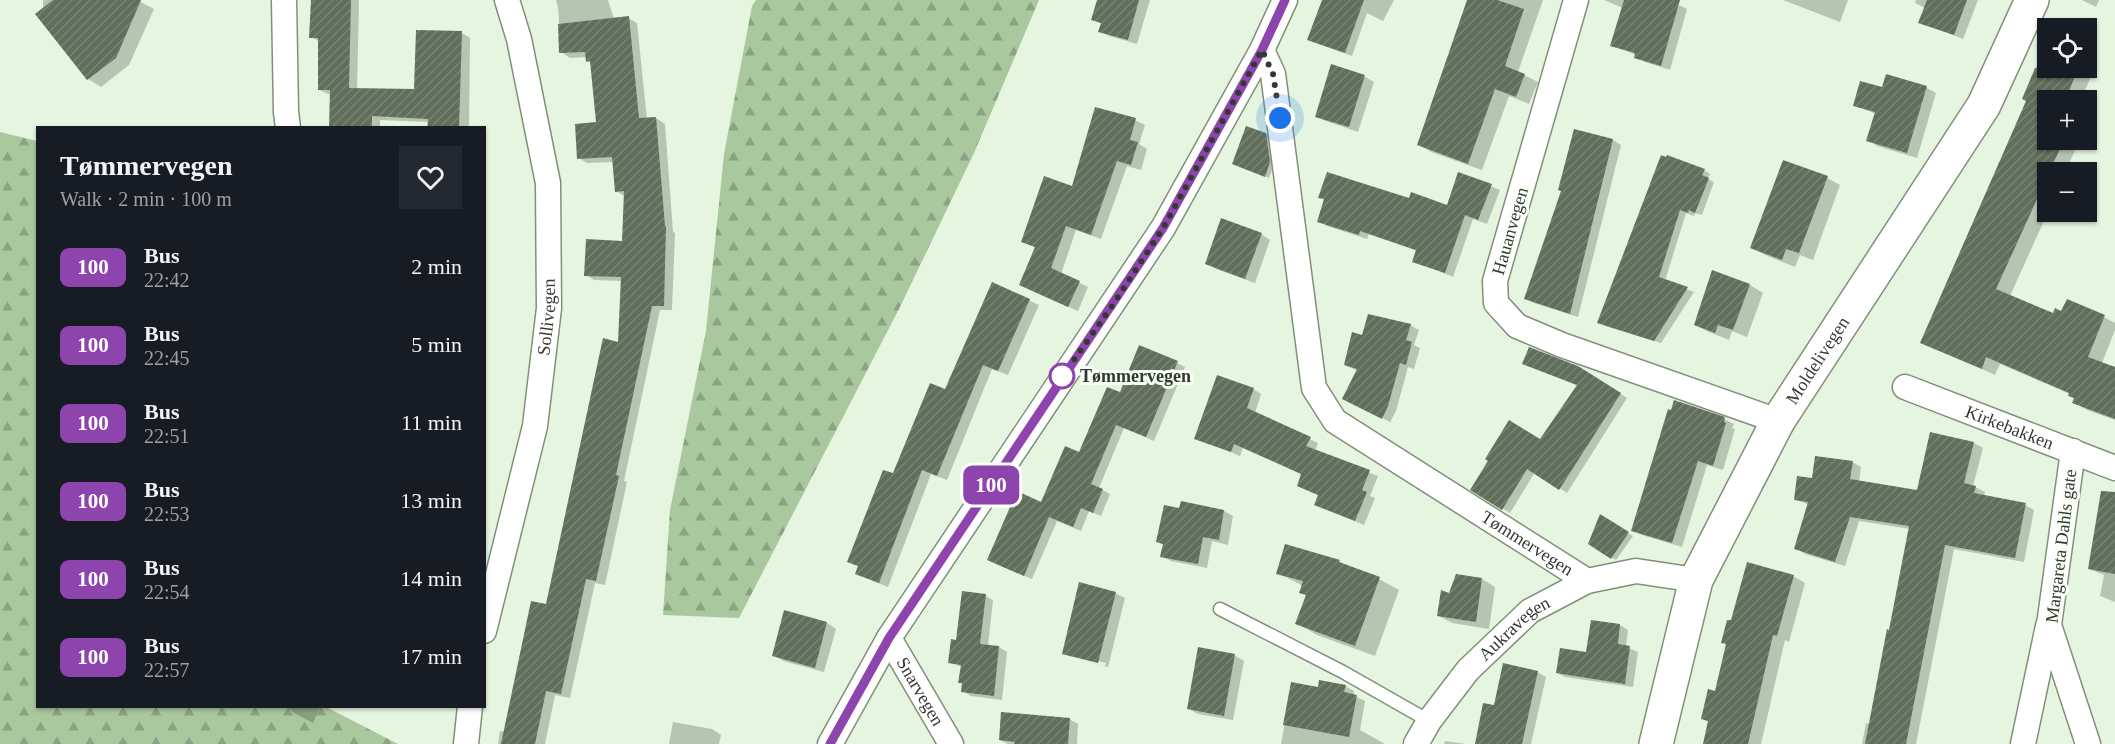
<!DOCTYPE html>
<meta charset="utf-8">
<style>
:root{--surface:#171b24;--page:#242831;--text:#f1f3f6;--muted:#9ea1a6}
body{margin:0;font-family:Georgia,serif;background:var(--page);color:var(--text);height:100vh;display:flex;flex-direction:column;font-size:22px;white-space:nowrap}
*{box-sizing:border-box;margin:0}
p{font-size:20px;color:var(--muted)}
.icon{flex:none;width:33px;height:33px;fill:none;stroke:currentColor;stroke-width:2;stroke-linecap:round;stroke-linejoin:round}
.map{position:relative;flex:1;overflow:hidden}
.panel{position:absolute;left:36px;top:126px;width:450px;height:582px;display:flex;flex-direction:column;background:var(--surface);border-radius:0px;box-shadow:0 2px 4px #0004}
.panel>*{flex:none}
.badge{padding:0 12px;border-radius:9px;font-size:21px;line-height:39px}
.buttons{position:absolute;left:2037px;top:18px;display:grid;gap:12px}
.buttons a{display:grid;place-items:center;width:60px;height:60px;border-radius:0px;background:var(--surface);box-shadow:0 2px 4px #0004;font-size:30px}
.you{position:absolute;width:30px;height:30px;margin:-15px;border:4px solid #fff;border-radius:50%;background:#1a73e8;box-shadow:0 0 0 9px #1a73e833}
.map>.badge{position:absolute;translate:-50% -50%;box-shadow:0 0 0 3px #fff}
.round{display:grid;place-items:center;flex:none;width:63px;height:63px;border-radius:0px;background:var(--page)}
.overview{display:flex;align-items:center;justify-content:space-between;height:102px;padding:0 24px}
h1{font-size:28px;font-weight:700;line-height:45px}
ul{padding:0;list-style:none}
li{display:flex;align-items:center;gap:18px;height:78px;padding:0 24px}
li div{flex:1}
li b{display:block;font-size:22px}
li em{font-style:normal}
li .badge{min-width:66px;font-weight:700;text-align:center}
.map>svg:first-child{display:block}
.forest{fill:url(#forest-firs)}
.shadow{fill:#0003}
.building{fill:url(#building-hatch)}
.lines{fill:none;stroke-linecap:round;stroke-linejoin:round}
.lane-casing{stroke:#81907b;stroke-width:15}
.street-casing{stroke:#81907b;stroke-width:27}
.secondary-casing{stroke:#81907b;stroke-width:36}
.lane{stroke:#fff;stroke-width:12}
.street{stroke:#fff;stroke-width:24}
.secondary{stroke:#fff;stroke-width:33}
.line-casing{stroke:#fff;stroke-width:14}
.line{stroke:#8e44ad;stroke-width:9}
.walk{stroke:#333931;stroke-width:6;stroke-dasharray:0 10.8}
.stop-dot{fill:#fff;stroke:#8e44ad;stroke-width:3}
.labels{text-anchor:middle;stroke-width:6;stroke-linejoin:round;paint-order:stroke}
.street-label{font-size:18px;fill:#333931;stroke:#f8fff6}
.stop-label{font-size:18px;font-weight:bold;fill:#333931;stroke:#f8fff6;text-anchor:start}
</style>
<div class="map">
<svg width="2115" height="744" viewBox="0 0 2115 744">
<defs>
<pattern id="forest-firs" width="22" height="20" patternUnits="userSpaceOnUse" patternTransform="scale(1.5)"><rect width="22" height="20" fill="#a9c89e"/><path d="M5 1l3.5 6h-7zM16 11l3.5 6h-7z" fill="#8aa381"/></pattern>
<pattern id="building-hatch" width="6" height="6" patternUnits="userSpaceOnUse" patternTransform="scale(1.5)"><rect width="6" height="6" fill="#606e5b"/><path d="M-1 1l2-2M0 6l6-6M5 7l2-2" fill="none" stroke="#788474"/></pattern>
</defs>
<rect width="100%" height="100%" fill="#e5f5df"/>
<!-- forest -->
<g class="forest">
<polygon points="756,0 1039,0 974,153 900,307 739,618 663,615 670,510 706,331 724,154 752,6"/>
<polygon points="0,132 37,141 38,706 326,707 398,744 0,744"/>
</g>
<!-- shadow -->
<g class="shadow">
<polygon points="43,0 137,0 154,9 129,65 101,87 88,79 43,10"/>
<polygon points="312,0 359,0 357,90 415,90 462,33 470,38 469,128 427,128 427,122 380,120 380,128 330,128 331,95 319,90 320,42 311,37"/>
<polygon points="556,0 608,0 614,19 628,18 637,23 647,119 656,118 665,124 673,232 675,233 672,310 660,310 624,481 627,482 605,585 595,583 570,698 555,695 545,744 498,744 500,731 505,732 547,606 620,343 622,281 594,280 586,275 624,243 626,197 616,191 614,162 587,163 579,158 598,124 592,63 587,61 587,57 570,58 561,52 558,7"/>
<polygon points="1098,0 1150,0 1137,44 1109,36 1100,31 1102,24 1093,19"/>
<polygon points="1333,0 1394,0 1383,21 1367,13 1352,56 1319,44"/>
<polygon points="1469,0 1543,0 1518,72 1538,82 1529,104 1509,96 1482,170 1431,152 1418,144"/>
<polygon points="1604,0 1669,0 1687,9 1670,70 1645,62 1636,57 1636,55 1612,45 1623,8"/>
<polygon points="1783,0 1848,0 1840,22"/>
<polygon points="1916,0 1978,0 1963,39 1920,22 1925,8 1915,3"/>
<polygon points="2082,0 2099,0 2096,7"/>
<polygon points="2045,44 2048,45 2048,68 2086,68 2086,62 2095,67 2081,100 2048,100 2048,140 2080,140 2065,172 2048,172 2048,212 2010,296 2053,315 2062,313 2104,317 2115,323 2115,330 2102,363 2115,368 2115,420 2087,410 2074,402 2075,399 2070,394 2000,364 1995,375 1922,342 2028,101 2024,99"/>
<polygon points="1332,66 1365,77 1374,82 1358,132 1326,121 1316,116"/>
<polygon points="1887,76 1927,88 1936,93 1917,158 1877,146 1868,140 1876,114 1855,105 1883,89"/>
<polygon points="1135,120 1145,125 1139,144 1147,149 1141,170 1127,166 1101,239 1076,230 1061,274 1088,287 1078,311 1030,290 1036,248 1023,241"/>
<polygon points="1266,134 1270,137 1274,165 1269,178 1238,166"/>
<polygon points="1613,140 1621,145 1578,317 1534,303 1526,298"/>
<polygon points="1666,159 1704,170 1710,174 1708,179 1714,182 1702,215 1695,213 1694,216 1686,213 1665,281 1694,292 1661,343 1605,326"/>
<polygon points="1459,174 1500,190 1487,224 1473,219 1453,277 1414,261 1417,251 1369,234 1367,239 1327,226 1319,221 1325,200 1320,197 1410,200 1448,207"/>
<polygon points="1827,178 1840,185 1813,260 1800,255 1795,267 1765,255 1752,248"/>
<polygon points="1261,234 1270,240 1255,283 1216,269 1207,263"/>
<polygon points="1713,272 1750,285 1763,293 1747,337 1732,331 1729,340 1709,332 1695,325"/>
<polygon points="993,284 1039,305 1008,375 992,369 947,480 931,474 888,587 866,578 857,573 860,567 849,561 893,475 946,391"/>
<polygon points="1410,325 1419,330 1414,345 1420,348 1414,369 1408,367 1396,411 1390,422 1352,403 1358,371 1345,365 1363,337"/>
<polygon points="1177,363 1185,367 1154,441 1124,428 1099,488 1110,494 1101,516 1089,511 1081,531 1057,521 1032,579 996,564 1080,454 1121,394"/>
<polygon points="1524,363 1586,372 1627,398 1567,493 1535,472 1510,513 1472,489 1509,422 1541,441 1578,386"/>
<polygon points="1253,389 1261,394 1255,413 1318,443 1315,451 1378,476 1370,496 1375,498 1364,525 1316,505 1320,496 1298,486 1303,475 1243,447 1240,456 1196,438"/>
<polygon points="1724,419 1734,424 1732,428 1735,429 1723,470 1707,465 1682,547 1642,535 1633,530"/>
<polygon points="1974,443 1983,448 1973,486 1985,492 1984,497 2025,505 2034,510 2024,562 1954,549 1916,744 1862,744 1866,723 1871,724 1910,529 1859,521 1845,566 1805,554 1796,548 1809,505 1795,499 1813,480 1852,462 1861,467 1859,482 1918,492"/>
<polygon points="1182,503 1224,511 1233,516 1228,545 1212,541 1207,568 1171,561 1162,556 1164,545 1158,542 1180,510"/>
<polygon points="1600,516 1633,536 1616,560 1590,544"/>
<polygon points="2115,521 2115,602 2100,596 2104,575 2090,569"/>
<polygon points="1339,562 1379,579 1399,590 1375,656 1317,635 1297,623 1307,596 1301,592 1303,586 1278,573"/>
<polygon points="1793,576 1805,583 1789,642 1785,640 1761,744 1704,744 1709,722 1703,719 1716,692 1732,622"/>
<polygon points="1482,579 1495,587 1489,629 1452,623 1439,616"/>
<polygon points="1115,593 1125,598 1108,667 1072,658 1105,666 1106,663 1071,655 1071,657 1063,653"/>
<polygon points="985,596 993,600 988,646 999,647 1007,652 1002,700 971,696 963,691 964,684 960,682 962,667 949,662 957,641"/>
<polygon points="785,612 827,623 836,629 824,672 783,661 774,655"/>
<polygon points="1592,622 1620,625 1628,630 1626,647 1638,652 1633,687 1565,677 1557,673 1588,654"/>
<polygon points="1234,655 1244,661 1233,720 1198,714 1189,709"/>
<polygon points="1537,672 1546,677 1531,744 1477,744 1496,707"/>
<polygon points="1292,684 1319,689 1345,686 1354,691 1354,696 1365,701 1360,730 1385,744 1281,744"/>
<polygon points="286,706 320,706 313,723 294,713"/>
<polygon points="1069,719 1078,724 1077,744 1008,744 1000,740"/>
<polygon points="673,722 712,729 721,735 719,744 669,744"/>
<polygon points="1445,741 1466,744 1444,744"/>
</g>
<!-- building -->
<g class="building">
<polygon points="53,0 141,0 116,58 87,80 35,14"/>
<polygon points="311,0 351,0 349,88 414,89 416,30 462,31 459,128 428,128 428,119 372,116 372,128 329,128 330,90 318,90 318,38 309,38"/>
<polygon points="1097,0 1139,0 1128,40 1098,32 1101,23 1091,20"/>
<polygon points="1322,0 1364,0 1345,53 1307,40"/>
<polygon points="1467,0 1497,0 1524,9 1505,66 1525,74 1516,97 1495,89 1468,164 1417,145"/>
<polygon points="1624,0 1680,0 1661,66 1634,58 1635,53 1610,46"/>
<polygon points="1927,0 1967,0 1954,35 1918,23"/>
<polygon points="629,16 639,118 656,117 665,226 666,226 664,306 652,306 616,475 619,476 596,581 586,579 561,694 546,691 535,744 501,744 531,601 546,604 603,338 618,342 621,277 584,276 586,239 622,241 624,191 615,192 612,157 577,159 575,124 596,122 590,61 586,62 585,52 559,53 558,24"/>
<polygon points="1331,64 1365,75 1349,127 1315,117"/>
<polygon points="2035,68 2061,68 2076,74 2065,100 2048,100 2048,140 2046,145 2064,140 1996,289 2053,313 2055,308 2061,311 2067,299 2105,315 2088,357 2115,367 2115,419 2072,403 2074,398 2068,396 2069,393 1986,357 1982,369 1920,343 2026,101 2022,99"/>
<polygon points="1886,74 1927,86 1907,153 1866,141 1875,112 1853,106 1860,81 1882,87"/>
<polygon points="1095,107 1136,118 1130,140 1138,142 1131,165 1117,161 1091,235 1066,226 1051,268 1080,281 1068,307 1019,285 1035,247 1021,242 1044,176 1072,186"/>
<polygon points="1246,126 1266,133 1270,162 1265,177 1232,164"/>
<polygon points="1574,129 1613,139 1570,314 1524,299 1561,191 1558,190"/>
<polygon points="1661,155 1666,157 1667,155 1705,169 1702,175 1709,178 1695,213 1689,210 1688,213 1680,210 1659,277 1688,287 1654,341 1597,323"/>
<polygon points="1783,160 1828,176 1799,253 1786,249 1782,260 1750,248"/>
<polygon points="1327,172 1409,198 1411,192 1447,205 1458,172 1492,184 1478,220 1465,215 1445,273 1412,262 1416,250 1360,231 1359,235 1317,222 1324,199 1318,198"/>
<polygon points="1221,218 1262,233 1245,279 1205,264"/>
<polygon points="1712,270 1750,284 1733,330 1718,325 1715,333 1694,325"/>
<polygon points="992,282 1030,299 998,371 983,365 937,476 922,470 879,583 855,574 858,566 847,562 883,470 893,473 930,383 945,389"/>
<polygon points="1368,314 1411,324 1406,340 1412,342 1406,365 1400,363 1388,406 1382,419 1342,399 1357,369 1344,365 1352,332 1362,335"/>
<polygon points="1139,345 1178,361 1146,437 1116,425 1091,484 1103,489 1093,513 1081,508 1073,527 1049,517 1024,576 987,560 1017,491 1041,502 1065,446 1079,452 1107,387 1120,392"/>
<polygon points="1529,347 1578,366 1621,393 1559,490 1527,469 1502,510 1470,490 1488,461 1485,459 1509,420 1540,439 1577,385 1522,364"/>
<polygon points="1217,375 1254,388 1247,408 1311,437 1306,446 1370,470 1362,490 1367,492 1355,521 1314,505 1318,495 1297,486 1301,474 1234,444 1231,452 1194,439"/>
<polygon points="1674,400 1725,417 1724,422 1726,423 1713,466 1698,461 1672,543 1631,531 1668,409 1671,410"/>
<polygon points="1930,432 1974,442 1964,483 1976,486 1974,493 2026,503 2015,558 1945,545 1906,744 1865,744 1887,629 1889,630 1909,526 1850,517 1835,562 1794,549 1808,502 1794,500 1797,476 1812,478 1815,456 1853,461 1850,479 1917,490"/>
<polygon points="2101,491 2115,492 2115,574 2088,569"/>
<polygon points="1181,501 1224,510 1219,540 1203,537 1198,564 1160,557 1163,544 1156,542 1164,505 1179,508"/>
<polygon points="1600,514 1629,532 1611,559 1588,544"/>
<polygon points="1285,544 1340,560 1339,562 1380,577 1355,646 1295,624 1306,595 1299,593 1303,581 1276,574"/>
<polygon points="1747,562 1794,575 1777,636 1773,635 1748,744 1703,744 1708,721 1701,719 1708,689 1715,691 1726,644 1721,643 1727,620 1731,620"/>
<polygon points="1456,574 1482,578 1476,622 1437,616 1441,590 1449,593"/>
<polygon points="1079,582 1116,592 1098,663 1062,654"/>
<polygon points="962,591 986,594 980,644 999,646 994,696 961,692 962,683 958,683 961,665 948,663 951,639 956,640"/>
<polygon points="784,610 827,622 815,668 772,656"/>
<polygon points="1591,620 1620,624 1618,644 1630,646 1625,684 1556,673 1560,648 1586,652"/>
<polygon points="1198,647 1235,654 1224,716 1187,709"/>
<polygon points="1503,663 1538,671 1522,744 1475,744 1483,703 1494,705"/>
<polygon points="1319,680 1346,685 1344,692 1357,695 1349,737 1283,725 1291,682 1318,687"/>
<polygon points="1001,712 1070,718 1068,744 1014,744 1015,742 999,740"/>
</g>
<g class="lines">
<defs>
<polyline id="lane" points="1220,609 1343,672 1429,721"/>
<g id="street">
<polyline points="284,0 286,112 288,128"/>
<polyline points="1576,0 1495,281 1496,303 1517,326 1562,345 1778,421"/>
<path id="s1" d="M 1262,50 L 1273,74 L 1314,388 L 1335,421 L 1587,581"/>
<path id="s2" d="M 1905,387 L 2115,468"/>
<polyline points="2073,451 2049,625 2088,744"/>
<path id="s3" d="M 484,631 L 535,426 L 549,308 L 548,183 L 519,39 L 507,0"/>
<path id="s4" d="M 889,638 L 951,744"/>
<polyline points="466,744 470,706"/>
<polyline points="830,744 889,638 1163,228 1262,50 1285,0"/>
<path id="s5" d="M 1416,744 L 1429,721 L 1468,670 L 1530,611 L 1587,581 L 1636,571 L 1696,580"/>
<polyline points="2023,744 2048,626"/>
</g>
<g id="secondary">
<path id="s6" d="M 1656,744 L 1696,580 L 1778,421 L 1984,105 L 2032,0"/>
</g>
</defs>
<!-- lane casing -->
<use href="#lane" class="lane-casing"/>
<!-- street casing -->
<use href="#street" class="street-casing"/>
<!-- secondary casing -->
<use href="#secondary" class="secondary-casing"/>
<!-- lane -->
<use href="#lane" class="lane"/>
<!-- street -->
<use href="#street" class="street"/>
<!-- secondary -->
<use href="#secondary" class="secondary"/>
</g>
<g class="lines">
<defs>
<polyline id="line" points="830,744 889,638 1163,228 1262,50 1285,0"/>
</defs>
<!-- line casing -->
<use href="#line" class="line-casing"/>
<!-- line -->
<use href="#line" class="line"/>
<!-- walk -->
<polyline class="walk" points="1062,376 1059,381 1112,306 1163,228 1262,50 1273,74 1280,118"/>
</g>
<!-- markers -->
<circle class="stop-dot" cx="1062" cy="376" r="12"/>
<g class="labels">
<!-- street labels -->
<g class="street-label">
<text transform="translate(1510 231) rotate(-74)" y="6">Hauanvegen</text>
<text dy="6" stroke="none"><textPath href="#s3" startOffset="321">Sollivegen</textPath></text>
<text dy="6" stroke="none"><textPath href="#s6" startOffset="420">Moldelivegen</textPath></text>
<text dy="6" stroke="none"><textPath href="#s2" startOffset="112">Kirkebakken</textPath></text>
<text dy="6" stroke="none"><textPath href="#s1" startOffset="610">Tømmervegen</textPath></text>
<text transform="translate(2061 546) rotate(-83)" y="6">Margareta Dahls gate</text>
<text dy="6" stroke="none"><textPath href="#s5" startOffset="153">Aukravegen</textPath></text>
<text dy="6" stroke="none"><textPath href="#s4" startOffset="62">Snarvegen</textPath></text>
</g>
<!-- stop labels -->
<g class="stop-label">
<text x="1080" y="382">Tømmervegen</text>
</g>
</g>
</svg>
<div class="buttons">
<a><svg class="icon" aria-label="locate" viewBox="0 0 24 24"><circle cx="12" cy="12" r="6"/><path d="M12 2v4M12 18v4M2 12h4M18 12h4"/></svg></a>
<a>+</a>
<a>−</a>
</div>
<div class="you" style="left:1280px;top:118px"></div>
<b class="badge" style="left:991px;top:485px;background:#8e44ad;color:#fff">100</b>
<section class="panel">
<div class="overview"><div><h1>Tømmervegen</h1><p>Walk · 2 min · 100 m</p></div><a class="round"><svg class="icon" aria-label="heart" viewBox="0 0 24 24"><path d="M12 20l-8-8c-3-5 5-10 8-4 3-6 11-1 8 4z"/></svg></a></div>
<ul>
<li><span class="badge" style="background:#8e44ad;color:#fff">100</span><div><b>Bus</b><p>22:42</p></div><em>2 min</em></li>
<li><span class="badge" style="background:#8e44ad;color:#fff">100</span><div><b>Bus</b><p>22:45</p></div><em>5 min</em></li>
<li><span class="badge" style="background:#8e44ad;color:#fff">100</span><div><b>Bus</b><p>22:51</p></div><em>11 min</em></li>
<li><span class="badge" style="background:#8e44ad;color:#fff">100</span><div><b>Bus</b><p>22:53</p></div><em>13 min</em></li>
<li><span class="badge" style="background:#8e44ad;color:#fff">100</span><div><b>Bus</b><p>22:54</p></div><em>14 min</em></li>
<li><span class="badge" style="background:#8e44ad;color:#fff">100</span><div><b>Bus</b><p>22:57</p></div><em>17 min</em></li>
</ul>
</section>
</div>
